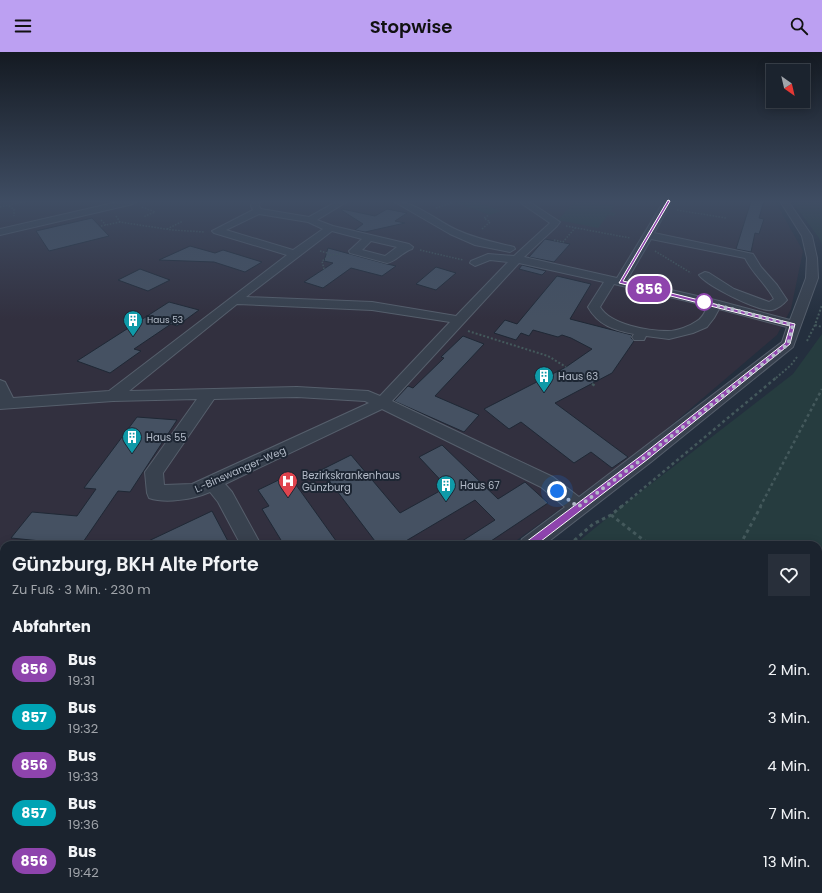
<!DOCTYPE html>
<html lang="de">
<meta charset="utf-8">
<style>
:root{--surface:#1b232e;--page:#282f3a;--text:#f1f3f6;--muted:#a0a4aa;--line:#39404a;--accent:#bca0f2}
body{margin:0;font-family:Poppins,sans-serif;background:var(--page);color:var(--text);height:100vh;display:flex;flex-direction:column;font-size:15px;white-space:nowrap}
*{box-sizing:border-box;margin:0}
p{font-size:13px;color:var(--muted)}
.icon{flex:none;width:22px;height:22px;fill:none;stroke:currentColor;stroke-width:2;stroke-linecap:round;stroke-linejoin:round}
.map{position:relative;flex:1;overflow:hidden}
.side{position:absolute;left:0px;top:489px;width:822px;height:352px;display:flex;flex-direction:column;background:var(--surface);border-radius:12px 12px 0 0;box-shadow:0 2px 10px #0003,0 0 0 1px var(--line)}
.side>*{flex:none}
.badge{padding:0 8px;border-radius:13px;font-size:14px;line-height:26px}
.needle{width:26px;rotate:146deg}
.tools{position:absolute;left:766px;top:12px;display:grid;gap:8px}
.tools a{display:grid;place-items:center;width:44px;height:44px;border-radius:0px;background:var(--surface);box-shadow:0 2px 10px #0003,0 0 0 1px var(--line);font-size:20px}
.you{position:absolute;width:20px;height:20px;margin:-10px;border:3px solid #fff;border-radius:50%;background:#1a73e8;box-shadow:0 0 0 6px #1a73e833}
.map>.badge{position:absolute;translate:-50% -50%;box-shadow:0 0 0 2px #fff}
h2{padding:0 12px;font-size:15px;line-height:36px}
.round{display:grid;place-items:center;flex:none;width:42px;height:42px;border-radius:0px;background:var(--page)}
.overview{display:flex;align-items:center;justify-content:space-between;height:68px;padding:0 12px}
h1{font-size:19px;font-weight:600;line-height:30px}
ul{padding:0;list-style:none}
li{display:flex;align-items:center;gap:12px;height:48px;padding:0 12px}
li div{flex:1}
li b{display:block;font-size:15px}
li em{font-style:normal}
li .badge{min-width:44px;font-weight:700;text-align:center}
header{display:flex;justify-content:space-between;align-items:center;height:52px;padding:0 12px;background:var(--accent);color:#111;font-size:18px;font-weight:600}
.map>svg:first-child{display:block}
.medical{fill:#32303f}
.green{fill:#263c3f}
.building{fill:#455162;stroke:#1f2835}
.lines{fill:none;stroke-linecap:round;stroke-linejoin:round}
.minor-casing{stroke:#565f6c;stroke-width:2}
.path-far4{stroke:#44595c;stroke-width:1.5;stroke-dasharray:1.5 1.5;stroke-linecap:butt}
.path-far3{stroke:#44595c;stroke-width:2;stroke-dasharray:2 2;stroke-linecap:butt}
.path-far2{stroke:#44595c;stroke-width:2.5;stroke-dasharray:3 3;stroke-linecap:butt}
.path-far1{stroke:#44595c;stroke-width:3;stroke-dasharray:3.5 3.5;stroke-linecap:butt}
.path{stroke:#44595c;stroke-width:4;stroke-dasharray:4.5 4.5;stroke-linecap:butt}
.minor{fill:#38414e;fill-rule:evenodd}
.line{fill:#8e44ad;stroke:#fff}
.walk{stroke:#b4bcc9;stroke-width:4;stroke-dasharray:0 7.2}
.stop-dot{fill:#fff;stroke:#8e44ad;stroke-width:2}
.labels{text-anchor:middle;stroke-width:4;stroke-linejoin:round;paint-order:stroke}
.far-poi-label{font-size:9px;fill:#b4bcc9;stroke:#1d2633;text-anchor:start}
.poi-label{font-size:10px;fill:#b4bcc9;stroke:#1d2633;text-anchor:start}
.street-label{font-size:10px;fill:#b4bcc9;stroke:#1d2633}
</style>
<header><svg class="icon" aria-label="menu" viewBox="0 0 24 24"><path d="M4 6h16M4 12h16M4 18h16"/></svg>Stopwise<svg class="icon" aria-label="search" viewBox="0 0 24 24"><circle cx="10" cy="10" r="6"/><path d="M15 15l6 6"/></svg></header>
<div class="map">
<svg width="822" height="841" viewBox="0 0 822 841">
<rect width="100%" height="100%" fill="#242f3e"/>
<!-- medical -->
<polygon class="medical" points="0,149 775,149 803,199 791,257 777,283 642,398 510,493 4,493 4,767 0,765"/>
<!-- green -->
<g class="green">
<polygon points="452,149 474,149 501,159 490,163"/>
<polygon points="575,149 584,149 614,154 610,160 616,161 614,164 608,163 598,176 558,168"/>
<polygon points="792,149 822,149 822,193 819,186"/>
<polygon points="822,282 822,741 818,737 818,493 574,493 611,463 793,322"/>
<polygon points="818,751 822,755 822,841 424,841 427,837 818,837"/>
<polygon points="241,837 343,837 345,841 237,841"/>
</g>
<!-- building -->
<g class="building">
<polygon points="751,149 764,149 759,166 764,167 759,182 755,181 751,200 736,197"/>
<polygon points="342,157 375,164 387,157 407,161 395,169 405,171 365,180 355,178 363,172 341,158"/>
<polygon points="92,166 109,184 49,199 36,179"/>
<polygon points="545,187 570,192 554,210 529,205"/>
<polygon points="190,194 215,201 223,198 262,210 245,220 214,210 159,208"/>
<polygon points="328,196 387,212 396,214 382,224 351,216 323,236 304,230 333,211 324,209"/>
<polygon points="522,213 546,219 542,223 519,217"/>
<polygon points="436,215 456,221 436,238 416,232"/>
<polygon points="140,217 170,228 148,239 118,228"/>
<polygon points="557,224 591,232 570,267 632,283 631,286 634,289 612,321 555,351 628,405 612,416 591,400 574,411 521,370 509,377 484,357 566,315 592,297 571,286 562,283 558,285 533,278 529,284 521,281 516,288 494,281 505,268 517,272"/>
<polygon points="169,250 199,258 177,274 171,272 134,297 141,299 110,321 77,309"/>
<polygon points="463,284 484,292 435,344 479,363 464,380 394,349 408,334 413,336 444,306 441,305"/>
<polygon points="137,365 177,368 130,440 118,439 81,493 11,486 32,460 77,464 96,437 84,436"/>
<polygon points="442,393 498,447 525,430 548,451 485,493 456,493 495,468 475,448 399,493 378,493 321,418 351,403 400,461 447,435 419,405"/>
<polygon points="289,423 339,493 284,493 262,457 269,454 258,438"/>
<polygon points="212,459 230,493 140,493"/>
</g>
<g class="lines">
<defs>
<g id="minor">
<polygon points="122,149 137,149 133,152 0,183 0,177"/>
<path d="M 252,149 L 260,149 L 259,154 L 261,157 L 309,165 L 338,149 L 348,149 L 317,168 L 333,174 L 409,192 L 413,195 L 412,197 C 402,200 397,209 387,211 L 350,201 L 349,199 L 362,187 L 332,179 L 246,245 L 372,250 L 456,264 L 508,210 L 490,208 L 475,214 L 470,211 L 471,209 L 488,202 L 514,204 L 550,171 L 518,149 L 528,149 L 560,170 L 557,174 L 524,205 L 617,226 L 664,149 L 672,149 L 654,181 L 753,202 L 761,215 L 777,233 L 787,248 C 784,252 777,257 772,258 C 759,260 707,234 699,223 L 705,220 L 709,221 L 734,237 L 769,250 L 774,247 C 766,232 753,222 745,206 L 651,187 L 627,228 L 715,248 L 790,268 L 806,226 L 807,206 L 802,184 L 780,149 L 788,149 L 812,184 L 817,206 L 818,226 L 793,295 L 651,410 L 544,493 L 519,493 L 522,487 L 565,455 L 541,435 L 382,357 L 225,432 L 232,440 L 261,493 L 241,493 L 218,450 L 210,440 C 194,447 166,452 149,446 L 147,441 L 145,420 L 197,347 L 113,349 L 0,357 L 0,328 L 5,330 L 13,346 L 109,339 L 287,203 L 214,181 L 212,179 L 253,158 L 251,154 ZM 259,162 L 308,170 L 323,177 L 293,198 L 226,178 ZM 371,189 L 397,195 L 385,204 L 362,198 ZM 519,211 L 604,230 L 588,255 C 598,273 614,278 634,282 L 632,285 L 634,288 L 644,288 L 646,284 L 669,287 L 693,281 L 707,275 L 714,266 L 719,257 L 787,275 L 782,290 L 579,445 L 553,425 L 392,349 ZM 614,232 L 708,254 C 705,259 703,266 697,269 C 690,274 677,279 668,279 C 648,279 611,273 600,255 ZM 237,252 L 372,258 L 450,270 L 380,344 L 368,339 L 297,335 L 129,339 ZM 297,345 L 365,349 L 369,351 L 192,432 L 164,433 L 163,421 L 214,347 Z"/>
<path d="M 393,149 C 415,149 437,169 457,178 C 477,187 493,190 514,195 L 515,197 L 510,200 L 475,193 L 450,182 Z"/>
<polygon points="159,837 194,837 192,841 158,841"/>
</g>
</defs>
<!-- minor casing -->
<use href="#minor" class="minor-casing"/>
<!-- path-far4 -->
<g class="path-far4">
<polyline points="9,154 14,157 14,164"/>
<polyline points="0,155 27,149"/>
<polyline points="142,155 155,160 143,165"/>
<polyline points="436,156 454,150"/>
<polyline points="677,158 726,166"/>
<polyline points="116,164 120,170 172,178 205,180"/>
<polyline points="101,168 106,173"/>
<polyline points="101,174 120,170"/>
<polyline points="566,174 630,186"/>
<polyline points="167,177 183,169"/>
<polyline points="482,177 490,170 484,166 489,163"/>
<polyline points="554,188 563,190 575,176"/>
<polyline points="420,198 463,208"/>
<polyline points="320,199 331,202"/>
<polyline points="655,199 691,221"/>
<polyline points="324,217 322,209 331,203 341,202"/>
</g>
<!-- path-far3 -->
<g class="path-far3">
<polyline points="815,273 822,275"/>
<polyline points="468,279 548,304 566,315"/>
<polyline points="807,289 815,273 822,253"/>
<polyline points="776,326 791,313 797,305"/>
</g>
<!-- path-far2 -->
<g class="path-far2">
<polyline points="592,332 597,335"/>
<polyline points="621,455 777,325"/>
<polyline points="760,455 822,337"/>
</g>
<!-- path-far1 -->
<g class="path-far1">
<polyline points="611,463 650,493"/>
<polyline points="569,493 593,472 611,463 622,454"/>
<polyline points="740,493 761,454"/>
</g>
<!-- path -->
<g class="path">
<polyline points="818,624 822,627"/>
<polyline points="818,736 822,739"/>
<polyline points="223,841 226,837"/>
<polyline points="603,841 605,837"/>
</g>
<!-- minor -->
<use href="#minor" class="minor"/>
</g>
<!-- sky -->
<linearGradient id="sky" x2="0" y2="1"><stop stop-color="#141a22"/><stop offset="0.56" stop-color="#3f4d63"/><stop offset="1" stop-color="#3f4d63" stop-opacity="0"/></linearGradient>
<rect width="822" height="267" fill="url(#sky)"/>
<!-- line -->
<polygon class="line" points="668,148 670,149 623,229 795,272 790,292 648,407 532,496 526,496 524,493 526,490 642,403 785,291 790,274 619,231"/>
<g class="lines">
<!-- walk -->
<polyline class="walk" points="557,439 578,455 645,405 788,292 793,273 704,250"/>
</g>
<!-- icons -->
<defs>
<symbol id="building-pin" viewBox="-11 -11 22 30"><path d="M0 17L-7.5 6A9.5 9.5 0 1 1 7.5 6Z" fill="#0f9aa8" stroke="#1d2633"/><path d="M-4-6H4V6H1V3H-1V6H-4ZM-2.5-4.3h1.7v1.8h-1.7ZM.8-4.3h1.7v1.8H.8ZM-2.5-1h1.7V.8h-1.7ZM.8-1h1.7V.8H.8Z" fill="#fff"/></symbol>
<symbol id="hospital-pin" viewBox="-11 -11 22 30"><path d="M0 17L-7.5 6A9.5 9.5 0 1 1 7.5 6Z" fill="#e0444e" stroke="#1d2633"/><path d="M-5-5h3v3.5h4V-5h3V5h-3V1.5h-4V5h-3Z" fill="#fff"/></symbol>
</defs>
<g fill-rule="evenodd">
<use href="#building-pin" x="122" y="257" width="22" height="30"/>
<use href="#building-pin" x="533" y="313" width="22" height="30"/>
<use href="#building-pin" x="121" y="374" width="22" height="30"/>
<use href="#hospital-pin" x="277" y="418" width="22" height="30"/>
<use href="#building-pin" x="435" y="422" width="22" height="30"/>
</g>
<!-- markers -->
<circle class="stop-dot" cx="704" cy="250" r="8"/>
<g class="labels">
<!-- far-poi labels -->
<g class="far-poi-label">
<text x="147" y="271">Haus 53</text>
</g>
<!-- poi labels -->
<g class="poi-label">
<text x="558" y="328">Haus 63</text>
<text x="146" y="389">Haus 55</text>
<text x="302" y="427">Bezirkskrankenhaus<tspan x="302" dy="12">Günzburg</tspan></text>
<text x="460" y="437">Haus 67</text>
</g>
<!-- street labels -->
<g class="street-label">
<text transform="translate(240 417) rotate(-24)" y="4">L.-Binswanger-Weg</text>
</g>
</g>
</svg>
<div class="tools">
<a><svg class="needle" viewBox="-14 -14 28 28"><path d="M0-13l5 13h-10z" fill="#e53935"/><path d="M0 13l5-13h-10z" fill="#a0a4aa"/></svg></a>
</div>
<div class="you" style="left:557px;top:439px"></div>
<b class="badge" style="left:649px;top:237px;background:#8e44ad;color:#fff">856</b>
<section class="side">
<div class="overview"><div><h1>Günzburg, BKH Alte Pforte</h1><p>Zu Fuß · 3 Min. · 230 m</p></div><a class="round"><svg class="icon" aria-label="heart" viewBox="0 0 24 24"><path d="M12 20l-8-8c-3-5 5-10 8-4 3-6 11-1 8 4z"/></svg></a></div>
<h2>Abfahrten</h2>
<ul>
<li><span class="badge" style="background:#8e44ad;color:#fff">856</span><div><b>Bus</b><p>19:31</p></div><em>2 Min.</em></li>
<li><span class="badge" style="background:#00a3b4;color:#fff">857</span><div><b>Bus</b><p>19:32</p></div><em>3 Min.</em></li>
<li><span class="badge" style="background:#8e44ad;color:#fff">856</span><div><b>Bus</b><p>19:33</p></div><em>4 Min.</em></li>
<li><span class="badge" style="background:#00a3b4;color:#fff">857</span><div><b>Bus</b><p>19:36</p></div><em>7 Min.</em></li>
<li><span class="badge" style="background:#8e44ad;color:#fff">856</span><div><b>Bus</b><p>19:42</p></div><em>13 Min.</em></li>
</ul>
</section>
</div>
